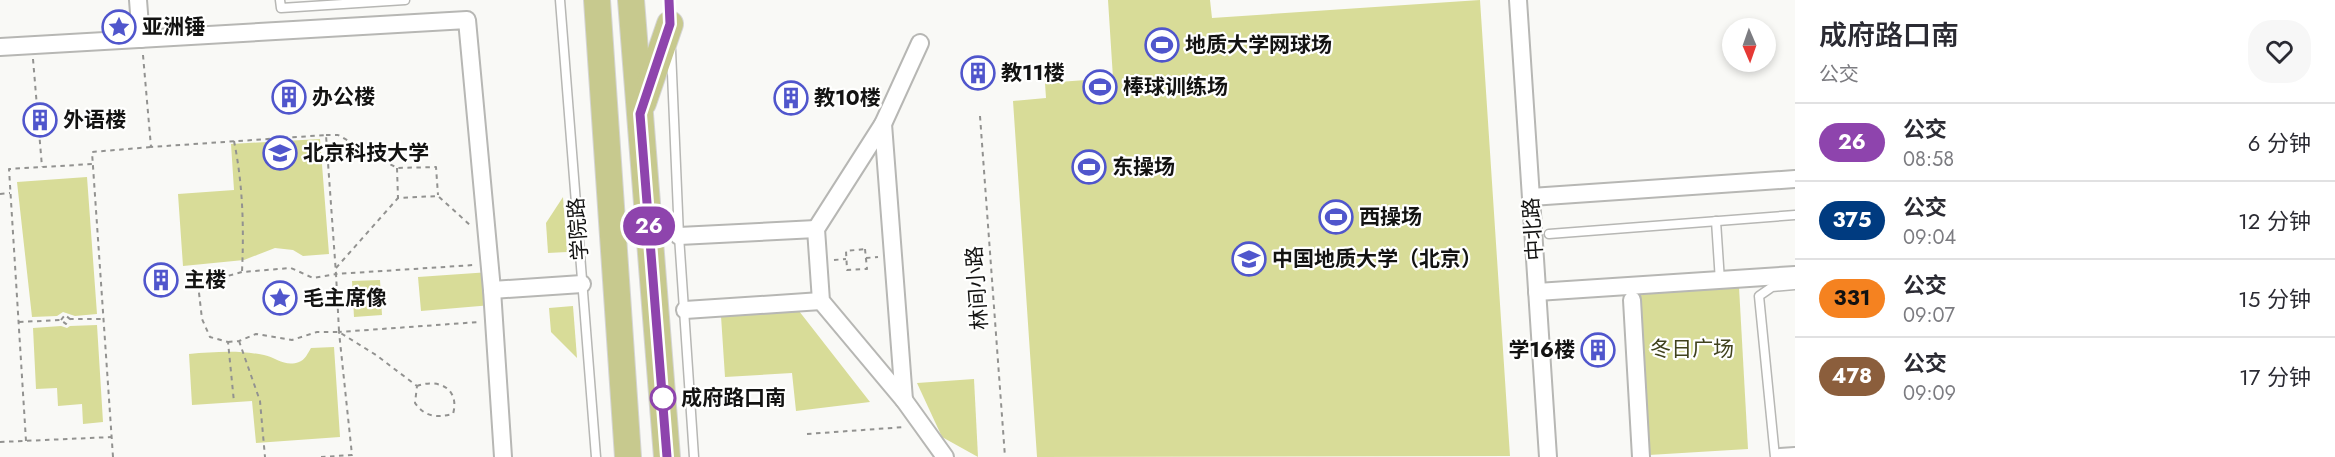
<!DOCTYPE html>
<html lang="zh">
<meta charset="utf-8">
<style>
:root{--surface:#fff;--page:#f7f7f7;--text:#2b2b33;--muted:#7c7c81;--line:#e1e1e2}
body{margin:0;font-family:Jost,"Noto Sans SC",sans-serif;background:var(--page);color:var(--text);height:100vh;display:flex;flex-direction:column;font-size:22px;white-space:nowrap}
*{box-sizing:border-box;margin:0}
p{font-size:20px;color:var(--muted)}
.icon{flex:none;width:33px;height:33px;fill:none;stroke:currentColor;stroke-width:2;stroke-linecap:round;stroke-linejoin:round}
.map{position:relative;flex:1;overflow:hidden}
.side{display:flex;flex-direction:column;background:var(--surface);width:540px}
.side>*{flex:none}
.badge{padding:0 12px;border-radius:20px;font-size:21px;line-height:39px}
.needle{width:39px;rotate:178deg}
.buttons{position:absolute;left:1722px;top:18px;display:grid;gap:12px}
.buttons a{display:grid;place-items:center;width:54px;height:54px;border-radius:50%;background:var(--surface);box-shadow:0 3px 9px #0003;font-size:30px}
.map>.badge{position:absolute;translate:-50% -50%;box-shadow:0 0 0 3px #fff}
.round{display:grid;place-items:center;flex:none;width:63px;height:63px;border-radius:24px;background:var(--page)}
.summary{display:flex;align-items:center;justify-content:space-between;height:102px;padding:0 24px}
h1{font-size:28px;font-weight:600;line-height:45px}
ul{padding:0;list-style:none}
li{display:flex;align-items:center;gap:18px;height:78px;padding:0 24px;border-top:2px solid var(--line)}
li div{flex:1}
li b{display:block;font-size:22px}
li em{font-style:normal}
li .badge{min-width:66px;font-weight:700;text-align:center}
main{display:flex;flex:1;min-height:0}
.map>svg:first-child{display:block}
.green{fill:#d8dc98}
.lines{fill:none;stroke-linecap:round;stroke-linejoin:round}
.service-casing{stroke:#b7b7b4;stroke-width:11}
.minor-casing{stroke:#b7b7b4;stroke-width:20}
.primary-casing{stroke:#d5d5d4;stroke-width:28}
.path{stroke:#929290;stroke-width:2;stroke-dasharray:4.5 4.5;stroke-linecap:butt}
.service{stroke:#fff;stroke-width:8}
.minor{stroke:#fff;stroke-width:16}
.primary{stroke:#c7c98e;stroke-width:26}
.line-casing{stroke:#fff;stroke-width:14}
.line{stroke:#8e44ad;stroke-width:9}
.stop-dot{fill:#fff;stroke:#8e44ad;stroke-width:3}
.labels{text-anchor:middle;stroke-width:4.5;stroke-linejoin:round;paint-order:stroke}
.poi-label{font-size:21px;font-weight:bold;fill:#131312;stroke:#fffffe;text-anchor:start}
.street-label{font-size:21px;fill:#131312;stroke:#fffffe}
.park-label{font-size:21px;fill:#40421d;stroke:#fffffe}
.stop-label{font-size:21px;font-weight:bold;fill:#131312;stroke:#fffffe;text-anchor:start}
</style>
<main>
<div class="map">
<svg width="1795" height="457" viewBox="0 0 1795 457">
<rect width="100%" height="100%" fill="#f9f9f6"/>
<!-- green -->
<g class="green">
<polygon points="1108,0 1210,0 1212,18 1480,0 1510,456 1037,457 1013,101 1046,98 1045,83 1113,78"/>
<polygon points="320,139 329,254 303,256 293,250 275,248 244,260 183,266 178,194 234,190 231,144"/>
<polygon points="87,177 97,314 75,316 63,312 57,316 32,317 17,182"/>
<polygon points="563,197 567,252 548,253 546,223"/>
<polygon points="490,272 492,305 421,311 418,277"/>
<polygon points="380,280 382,315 354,317 352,281"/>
<polygon points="1739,287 1748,449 1649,455 1639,293"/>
<polygon points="573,306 577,358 551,332 549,308"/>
<polygon points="799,311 870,402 796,411 792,373 725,377 721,316"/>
<polygon points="97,325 103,422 83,424 82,404 58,406 57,388 36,389 33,328 61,326 67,328 70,326"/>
<path d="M 334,347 L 340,437 L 256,443 L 252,401 L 192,405 L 189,354 C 214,352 239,350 264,355 C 277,358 285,367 299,362 C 305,360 308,353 311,348 Z"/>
<polygon points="974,379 978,457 942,437 917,383"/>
</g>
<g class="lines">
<defs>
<g id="service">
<polyline points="280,0 281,8 405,0"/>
<polyline points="560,0 596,457"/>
<polyline points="669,0 670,22"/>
<polyline points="671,50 679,236 694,457"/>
<polyline points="1716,221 1720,281"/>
<polyline points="1549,234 1795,215"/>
<polyline points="1775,457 1759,296 1772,287 1795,285"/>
</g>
<g id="minor">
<polyline points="138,0 141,39"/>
<polyline points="1518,0 1548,457"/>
<polyline points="920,43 883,124 816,229 821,301 904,400 945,457"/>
<polyline points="0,47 467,20 492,290 503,457"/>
<polyline points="883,124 904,400"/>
<polyline points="1531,197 1795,179"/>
<polyline points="679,236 816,229"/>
<polyline points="492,290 582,284"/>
<polyline points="1537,292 1795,275"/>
<polyline points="1632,300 1641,457"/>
<polyline points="685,310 821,301"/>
<polyline points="1780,457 1795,456"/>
</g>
<g id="primary">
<polyline points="597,0 628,457"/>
<polyline points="631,0 667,457"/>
<polyline points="643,103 670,24"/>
</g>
</defs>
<!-- service casing -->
<use href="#service" class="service-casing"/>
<!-- minor casing -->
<use href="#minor" class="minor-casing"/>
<!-- primary casing -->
<use href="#primary" class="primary-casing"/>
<!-- path -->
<g class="path">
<polyline points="143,55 151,147 326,135 336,274 313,278 291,268 242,272 198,284 202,319 210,337 228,342 234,402"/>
<polyline points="33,59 42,167"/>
<polyline points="980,116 1005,457"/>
<polyline points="326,135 338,135 397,168 436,167 438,195"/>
<path d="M 234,141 C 243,185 244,228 242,272"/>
<polyline points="397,168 398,198"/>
<polyline points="0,194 10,193"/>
<polygon points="865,249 867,269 847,270 846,251"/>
<polyline points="866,258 878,257"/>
<polyline points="834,260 846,259"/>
<polyline points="336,268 398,198 438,196 470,225"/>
<polyline points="61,320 65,315 70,319"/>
<polyline points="19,322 61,320 66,324 70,319 103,319"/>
<polyline points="339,331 336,274 474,265"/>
<polyline points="239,341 260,401 265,457"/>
<path d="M 228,342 L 239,341 L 256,334 L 292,340 L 317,332 L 339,332 L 376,355 L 417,386 L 415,403 C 425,417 436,418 453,414 C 460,389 439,378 417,386"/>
<polyline points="807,434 905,427"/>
<polyline points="26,441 9,169 93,164"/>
<polyline points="0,442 112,437"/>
<polyline points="113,457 92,152 151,147"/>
<polyline points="321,457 352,455 339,332 479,322"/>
</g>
<!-- service -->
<use href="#service" class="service"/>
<!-- minor -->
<use href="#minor" class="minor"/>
<!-- primary -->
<use href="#primary" class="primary"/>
</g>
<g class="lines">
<defs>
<polyline id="line" points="667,457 640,114 670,24 669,0"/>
</defs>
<!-- line casing -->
<use href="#line" class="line-casing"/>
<!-- line -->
<use href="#line" class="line"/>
</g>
<!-- icons -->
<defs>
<symbol id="sight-ring" viewBox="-11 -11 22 22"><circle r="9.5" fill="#fffffe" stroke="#5056cc" stroke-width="1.5"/><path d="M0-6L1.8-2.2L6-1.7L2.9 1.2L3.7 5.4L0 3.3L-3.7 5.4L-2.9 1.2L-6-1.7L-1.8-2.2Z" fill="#5056cc"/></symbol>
<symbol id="stadium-ring" viewBox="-11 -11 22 22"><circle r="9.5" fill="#fffffe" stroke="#5056cc" stroke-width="1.5"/><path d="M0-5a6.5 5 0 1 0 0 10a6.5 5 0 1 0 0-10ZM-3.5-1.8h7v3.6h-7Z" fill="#5056cc"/></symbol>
<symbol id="building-ring" viewBox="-11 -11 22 22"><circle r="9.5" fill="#fffffe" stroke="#5056cc" stroke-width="1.5"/><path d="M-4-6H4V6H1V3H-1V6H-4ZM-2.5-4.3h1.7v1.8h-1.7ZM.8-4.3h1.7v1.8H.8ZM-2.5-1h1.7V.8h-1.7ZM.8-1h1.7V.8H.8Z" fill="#5056cc"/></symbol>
<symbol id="university-ring" viewBox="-11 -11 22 22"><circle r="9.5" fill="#fffffe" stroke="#5056cc" stroke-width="1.5"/><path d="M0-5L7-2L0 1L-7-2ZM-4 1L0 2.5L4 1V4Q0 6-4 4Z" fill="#5056cc"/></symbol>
</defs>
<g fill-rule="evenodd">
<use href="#sight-ring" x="100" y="8" width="38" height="38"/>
<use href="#stadium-ring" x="1143" y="26" width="38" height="38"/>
<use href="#building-ring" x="959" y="54" width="38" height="38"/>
<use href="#stadium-ring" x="1081" y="68" width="38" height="38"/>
<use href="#building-ring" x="270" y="78" width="38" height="38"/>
<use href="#building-ring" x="772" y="79" width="38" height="38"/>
<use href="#building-ring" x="21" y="101" width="38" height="38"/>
<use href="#university-ring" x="261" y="134" width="38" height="38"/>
<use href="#stadium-ring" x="1070" y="148" width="38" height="38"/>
<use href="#stadium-ring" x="1317" y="198" width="38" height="38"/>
<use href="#university-ring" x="1230" y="240" width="38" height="38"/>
<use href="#building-ring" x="142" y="261" width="38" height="38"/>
<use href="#sight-ring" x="261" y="279" width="38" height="38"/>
<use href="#building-ring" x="1579" y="331" width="38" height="38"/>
</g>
<!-- markers -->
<circle class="stop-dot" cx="663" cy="398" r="12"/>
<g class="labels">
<!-- poi labels -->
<g class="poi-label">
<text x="142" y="34">亚洲锤</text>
<text x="1185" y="52">地质大学网球场</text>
<text x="1001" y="80">教11楼</text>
<text x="1123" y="94">棒球训练场</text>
<text x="312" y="104">办公楼</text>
<text x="814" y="105">教10楼</text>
<text x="63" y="127">外语楼</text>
<text x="303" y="160">北京科技大学</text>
<text x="1112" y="174">东操场</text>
<text x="1359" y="224">西操场</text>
<text x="1272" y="266">中国地质大学（北京）</text>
<text x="184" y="287">主楼</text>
<text x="303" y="305">毛主席像</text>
<text x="1575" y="357" text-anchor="end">学16楼</text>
</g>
<!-- street labels -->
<g class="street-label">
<text transform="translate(578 229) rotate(-94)" y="7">学院路</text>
<text transform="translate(1533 229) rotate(-94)" y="7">中北路</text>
<text transform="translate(977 288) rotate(-94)" y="7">林间小路</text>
</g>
<!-- park labels -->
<g class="park-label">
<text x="1692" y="356">冬日广场</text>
</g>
<!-- stop labels -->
<g class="stop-label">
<text x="681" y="405">成府路口南</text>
</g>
</g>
</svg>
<div class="buttons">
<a><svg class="needle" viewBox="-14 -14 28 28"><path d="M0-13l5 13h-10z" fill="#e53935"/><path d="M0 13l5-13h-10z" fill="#7c7c81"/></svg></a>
</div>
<b class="badge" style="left:649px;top:226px;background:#8e44ad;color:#fff">26</b>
</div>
<section class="side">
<div class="summary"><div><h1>成府路口南</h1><p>公交</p></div><a class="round"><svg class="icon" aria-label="heart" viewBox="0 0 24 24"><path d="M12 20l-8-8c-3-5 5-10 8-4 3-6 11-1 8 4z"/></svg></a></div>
<ul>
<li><span class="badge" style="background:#8e44ad;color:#fff">26</span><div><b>公交</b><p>08:58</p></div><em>6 分钟</em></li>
<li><span class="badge" style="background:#003b80;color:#fff">375</span><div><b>公交</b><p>09:04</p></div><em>12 分钟</em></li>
<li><span class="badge" style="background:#f58220;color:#111">331</span><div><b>公交</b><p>09:07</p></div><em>15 分钟</em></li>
<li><span class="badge" style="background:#8b5e3c;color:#fff">478</span><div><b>公交</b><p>09:09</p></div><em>17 分钟</em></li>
</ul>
</section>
</main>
